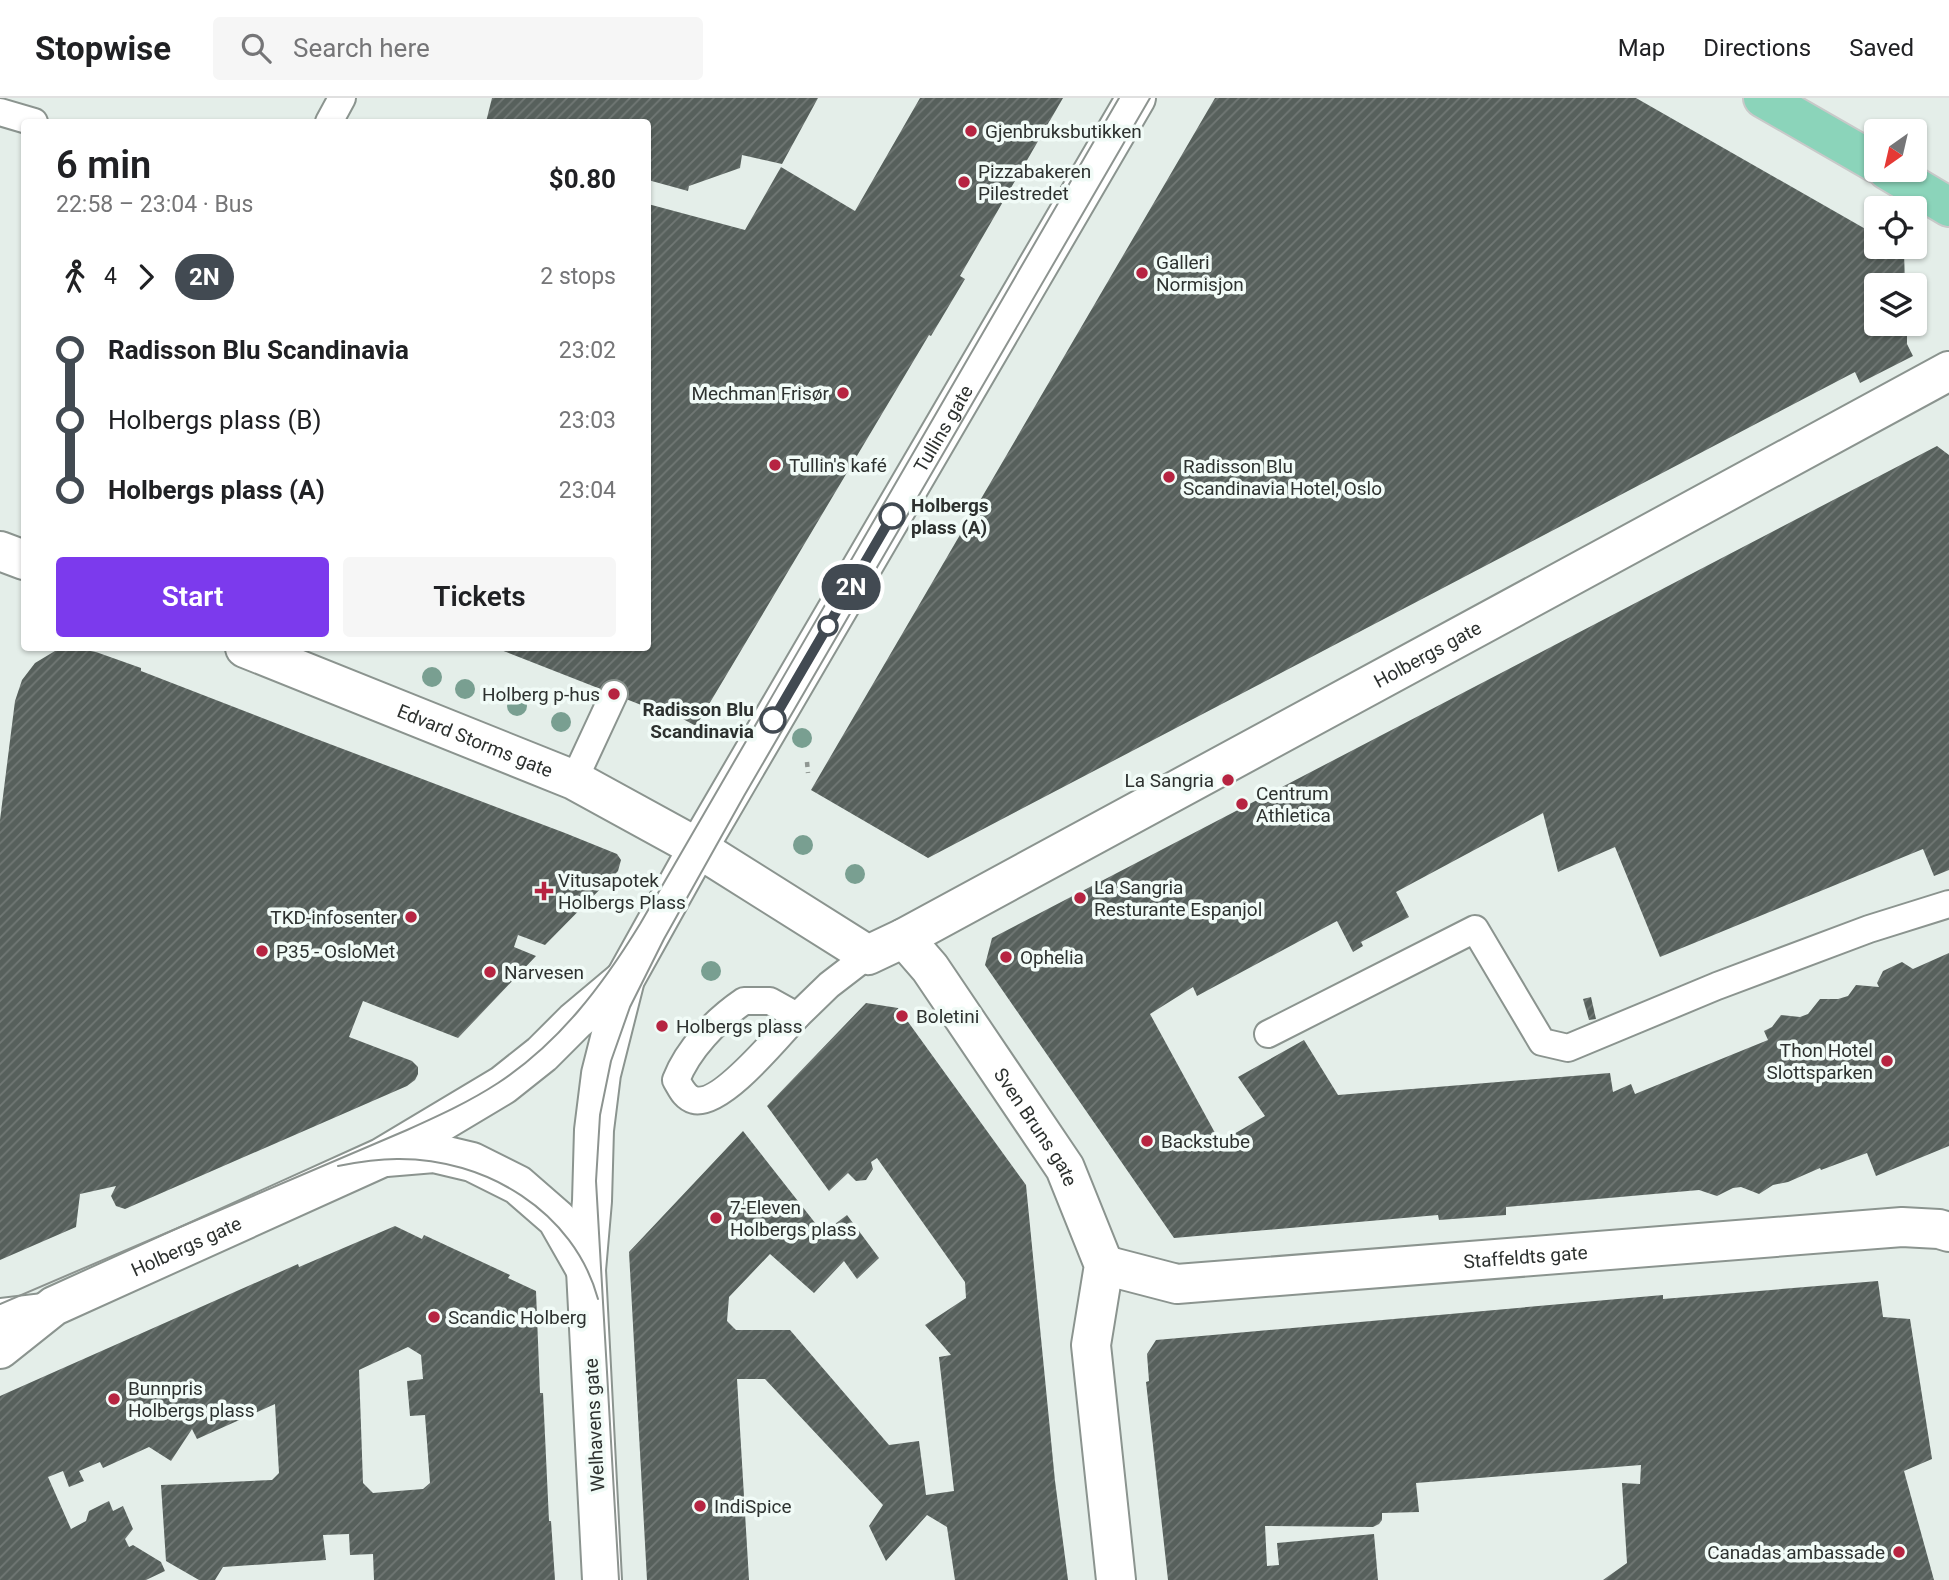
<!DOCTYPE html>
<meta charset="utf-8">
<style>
:root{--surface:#fff;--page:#f6f6f6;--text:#202124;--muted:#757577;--line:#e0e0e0;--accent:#7c3aed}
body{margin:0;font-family:Roboto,sans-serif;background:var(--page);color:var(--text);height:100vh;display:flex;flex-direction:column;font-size:26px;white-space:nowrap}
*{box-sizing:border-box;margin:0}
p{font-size:23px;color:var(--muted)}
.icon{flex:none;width:38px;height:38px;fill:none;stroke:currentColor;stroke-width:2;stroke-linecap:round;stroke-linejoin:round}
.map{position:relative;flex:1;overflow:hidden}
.drawer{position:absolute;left:21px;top:21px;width:630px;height:532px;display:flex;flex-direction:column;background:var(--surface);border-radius:7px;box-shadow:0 2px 5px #0004}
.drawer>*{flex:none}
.badge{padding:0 14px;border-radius:23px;font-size:24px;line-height:46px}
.needle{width:46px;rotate:214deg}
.buttons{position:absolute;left:1864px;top:21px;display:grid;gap:14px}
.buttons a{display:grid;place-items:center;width:63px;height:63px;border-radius:7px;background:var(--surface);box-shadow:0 2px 5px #0004;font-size:35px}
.map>.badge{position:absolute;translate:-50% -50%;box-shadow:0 0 0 4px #fff}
.legs{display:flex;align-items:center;gap:10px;height:77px;padding:0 35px;font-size:23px}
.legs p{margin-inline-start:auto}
.headline{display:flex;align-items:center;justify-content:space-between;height:119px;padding:0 35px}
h1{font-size:38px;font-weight:600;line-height:52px}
.primary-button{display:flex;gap:14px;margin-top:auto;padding:14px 35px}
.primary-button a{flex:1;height:80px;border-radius:7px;background:var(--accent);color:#fff;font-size:28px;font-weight:600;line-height:80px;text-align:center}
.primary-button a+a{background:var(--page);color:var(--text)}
ul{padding:0 35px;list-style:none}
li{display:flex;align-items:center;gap:24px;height:70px;font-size:26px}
li i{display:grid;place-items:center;width:10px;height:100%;margin:0 9px;background:currentColor}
li i::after{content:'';width:18px;height:18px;margin:-9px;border:5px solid;border-radius:50%;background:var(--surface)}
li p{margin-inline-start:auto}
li:first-child i{background:linear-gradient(#0000 50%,currentColor 0)}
li:last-child i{background:linear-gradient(currentColor 50%,#0000 0)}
header{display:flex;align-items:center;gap:42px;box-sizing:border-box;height:98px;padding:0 35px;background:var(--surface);border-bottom:2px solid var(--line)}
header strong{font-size:33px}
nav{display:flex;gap:38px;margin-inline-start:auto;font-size:24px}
.search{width:490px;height:63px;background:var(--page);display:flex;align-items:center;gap:18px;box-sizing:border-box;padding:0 24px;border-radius:7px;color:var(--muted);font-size:26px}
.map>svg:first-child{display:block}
.building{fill:url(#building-hatch);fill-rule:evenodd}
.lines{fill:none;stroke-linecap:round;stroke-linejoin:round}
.lane-casing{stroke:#8b948f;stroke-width:30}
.street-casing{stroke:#8b948f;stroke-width:42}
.primary-casing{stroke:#c8c9c9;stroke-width:42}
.path{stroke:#8f9692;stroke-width:4.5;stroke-dasharray:5 5;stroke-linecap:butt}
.lane{stroke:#fff;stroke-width:26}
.street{stroke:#fff;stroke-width:38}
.primary{stroke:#8bd4ba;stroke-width:38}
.tram{stroke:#8d9490;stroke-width:2}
.tree{fill:#799f91}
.line-1-casing{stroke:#fff;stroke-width:16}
.line-1{stroke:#424a52;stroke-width:10}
.poi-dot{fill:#b62441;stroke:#f1fbf7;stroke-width:2.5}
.stop-1-dot{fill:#fff;stroke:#424a52;stroke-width:3.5}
.labels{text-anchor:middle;stroke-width:7;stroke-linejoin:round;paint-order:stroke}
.poi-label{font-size:19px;fill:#2d312f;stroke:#f1fbf7;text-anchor:start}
.street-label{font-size:19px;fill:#2d312f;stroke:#f1fbf7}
.stop-label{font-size:19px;font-weight:bold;fill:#2d312f;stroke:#f1fbf7;text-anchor:start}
</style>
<header>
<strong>Stopwise</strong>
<div class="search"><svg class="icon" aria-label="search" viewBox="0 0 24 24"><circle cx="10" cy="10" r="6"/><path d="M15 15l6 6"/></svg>Search here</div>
<nav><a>Map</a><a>Directions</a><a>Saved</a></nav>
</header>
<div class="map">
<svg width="1949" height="1482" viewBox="0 0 1949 1482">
<defs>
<pattern id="building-hatch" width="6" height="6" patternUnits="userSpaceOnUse" patternTransform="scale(1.75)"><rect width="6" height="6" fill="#57605c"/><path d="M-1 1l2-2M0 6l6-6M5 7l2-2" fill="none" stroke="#717875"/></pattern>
</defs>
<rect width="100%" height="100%" fill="#e4eee9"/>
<!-- building -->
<g class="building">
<polygon points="492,0 818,0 782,66 742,57 740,70 689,88 688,93 648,82 648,24 486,24"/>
<polygon points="920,0 1063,0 960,178 965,181 931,238 929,237 696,628 657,607 654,612 496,550 648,550 648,106 745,132 781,69 855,113"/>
<polygon points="1215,0 1636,0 1876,137 1876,149 1897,149 1904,153 1905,187 1876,187 1876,226 1907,226 1907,246 1913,258 1860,285 1855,274 928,760 811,692"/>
<polygon points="1937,348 1949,357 1949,772 1934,778 1923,751 1660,859 1615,749 1558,774 1543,715 1396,794 1409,819 1361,844 1363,848 1353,854 1337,823 1197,898 1193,889 1150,916 1220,1044 1265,1018 1238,979 1304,942 1338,997 1610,975 1613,994 1631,986 1635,996 1768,942 1764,933 1772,929 1781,917 1800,919 1808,916 1820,901 1838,901 1848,898 1856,887 1879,889 1877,885 1883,873 1902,864 1913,871 1949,855 1949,1048 1876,1078 1867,1055 1821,1072 1820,1070 1788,1084 1773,1087 1759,1096 1741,1089 1733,1090 1717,1098 1699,1092 1506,1109 1506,1117 1439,1122 1438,1117 1174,1140 985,867 992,840"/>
<polygon points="74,550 96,554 141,570 141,573 306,637 565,735 617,756 621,762 618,773 545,847 518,837 514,849 536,858 458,940 363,903 349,939 412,963 418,969 418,976 415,982 407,988 125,1111 116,1108 111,1098 116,1088 80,1096 76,1129 0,1162 0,722 15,603 22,582 35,565 55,553"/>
<polygon points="1591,899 1596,921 1589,922 1583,901"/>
<polygon points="866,905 898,910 1026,1087 1055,1383 1068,1482 955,1482 947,1429 927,1417 886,1463 869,1428 883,1407 765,1281 737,1281 749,1482 647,1482 629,1154 743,1033 823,1135 847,1117 879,1160 857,1181 844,1163 814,1195 770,1156 729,1199 727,1223 736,1232 790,1232 889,1347 919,1343 926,1397 954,1393 939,1259 951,1257 925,1227 966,1200 965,1184 877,1060 871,1064 873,1071 866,1082 856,1083 848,1075 829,1093 767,1008"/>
<path d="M 395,1128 L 422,1141 L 424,1137 L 510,1177 L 508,1180 L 536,1193 L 540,1295 L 543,1295 L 549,1423 L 551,1423 L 555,1482 L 374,1482 L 373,1456 L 350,1457 L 349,1436 L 323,1437 L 326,1462 L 223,1469 L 215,1482 L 199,1482 L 166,1463 L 161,1387 L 272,1382 L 279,1375 L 275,1306 L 197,1341 L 192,1331 L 171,1363 L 149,1349 L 103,1370 L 100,1364 L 79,1373 L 84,1383 L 69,1389 L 63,1373 L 48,1379 L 71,1431 L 86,1423 L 89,1413 L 109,1403 L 113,1413 L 123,1408 L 133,1431 L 125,1441 L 129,1449 L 133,1447 L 161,1464 L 165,1473 L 146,1482 L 0,1482 L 0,1298 L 298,1166 L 299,1169 ZM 408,1249 L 421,1257 L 423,1281 L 407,1283 L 410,1318 L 425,1317 L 430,1385 L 423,1391 L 373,1395 L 363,1385 L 359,1272 Z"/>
<polygon points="1878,1183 1883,1219 1910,1221 1932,1361 1904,1373 1934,1482 1603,1482 1627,1465 1622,1385 1640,1386 1641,1367 1416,1385 1419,1414 1382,1415 1382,1422 1379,1426 1373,1429 1265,1428 1267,1468 1279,1467 1277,1445 1374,1436 1378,1482 1168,1482 1146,1284 1149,1283 1147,1256 1156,1242 1663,1197 1663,1201"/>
</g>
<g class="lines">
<defs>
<g id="lane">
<polyline points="0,14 34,24"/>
<polyline points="329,24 342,0"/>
<polyline points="574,682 614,596"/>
<path d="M 744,903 L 770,903 L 797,918 C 778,938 721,1009 694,1002 C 684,999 681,990 676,982 C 688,951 716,922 744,903 Z"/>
<polyline points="797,918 829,887 868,857"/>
<polyline points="1268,936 1475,831 1542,944 1568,950 1717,888 1869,831 1949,806"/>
<polyline points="0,1214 52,1208"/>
</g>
<g id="street">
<polyline points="0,453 24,462"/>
<path id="s1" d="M 245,550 L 574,682 L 698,750 L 868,857 L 904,840 L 1949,273"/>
<path id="s2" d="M 904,840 L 930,870 L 1065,1070 L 1104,1167 L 1091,1247 L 1116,1482"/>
<polyline points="386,1059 434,1055 472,1064 518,1087 557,1121 586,1172"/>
<path id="s3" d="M 1104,1167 L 1177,1186 L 1902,1129 L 1939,1131 L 1949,1134"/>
<path id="s4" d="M 0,1251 L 54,1208 L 381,1060 L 503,987 L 542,956 L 575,923 L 625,881"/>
<path id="s5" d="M 602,1482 L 586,1172 L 592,1103 L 594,1032 L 601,976 L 625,881 L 698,750 L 1136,0"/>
</g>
<g id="primary">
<polyline points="1763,0 1876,65"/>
<polyline points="1887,72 1949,109"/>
</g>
</defs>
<!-- lane casing -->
<use href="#lane" class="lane-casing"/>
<!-- street casing -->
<use href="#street" class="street-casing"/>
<!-- primary casing -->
<use href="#primary" class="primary-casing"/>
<!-- path -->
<polyline class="path" points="807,664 808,675"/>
<!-- lane -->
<use href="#lane" class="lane"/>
<!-- street -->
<use href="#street" class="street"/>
<!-- primary -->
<use href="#primary" class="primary"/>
<!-- tram -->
<g class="tram">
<path d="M 338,1068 C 358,1064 377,1061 397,1061 C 485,1060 574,1113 598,1201"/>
<path d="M 0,1206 L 407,1032 C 438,1018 469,1004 498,985 C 559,945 602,888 640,826 L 1119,0"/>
<polyline points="619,1482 596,1083 600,1017 611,963 630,909 664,841 744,698 1150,0"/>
</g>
</g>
<!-- trees -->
<g class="tree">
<circle cx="432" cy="579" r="10"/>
<circle cx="465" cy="591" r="10"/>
<circle cx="517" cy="608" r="10"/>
<circle cx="561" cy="624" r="10"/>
<circle cx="802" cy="640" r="10"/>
<circle cx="803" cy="747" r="10"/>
<circle cx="855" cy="776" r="10"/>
<circle cx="711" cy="873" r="10"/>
</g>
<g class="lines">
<defs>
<polyline id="line-1" points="773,622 892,418"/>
</defs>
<!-- line-1 casing -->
<use href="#line-1" class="line-1-casing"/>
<!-- line-1 -->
<use href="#line-1" class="line-1"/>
</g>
<!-- markers -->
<g class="poi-dot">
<circle cx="971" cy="33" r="7"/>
<circle cx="964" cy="84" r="7"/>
<circle cx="1142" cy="175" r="7"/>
<circle cx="843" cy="295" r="7"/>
<circle cx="775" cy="367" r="7"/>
<circle cx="1169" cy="379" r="7"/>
<circle cx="614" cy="596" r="7"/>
<circle cx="1228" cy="682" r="7"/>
<circle cx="1242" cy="706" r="7"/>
<path d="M540.5 782.5h7v7h7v7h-7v7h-7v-7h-7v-7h7z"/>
<circle cx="1080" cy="800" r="7"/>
<circle cx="411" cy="819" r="7"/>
<circle cx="262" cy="853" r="7"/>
<circle cx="1006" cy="859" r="7"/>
<circle cx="490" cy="874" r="7"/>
<circle cx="902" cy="918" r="7"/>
<circle cx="662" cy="928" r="7"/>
<circle cx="1887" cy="963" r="7"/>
<circle cx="1147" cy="1043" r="7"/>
<circle cx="716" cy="1120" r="7"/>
<circle cx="434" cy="1219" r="7"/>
<circle cx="114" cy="1301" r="7"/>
<circle cx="700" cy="1408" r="7"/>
<circle cx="1899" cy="1454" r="7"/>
</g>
<g class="stop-1-dot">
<circle cx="892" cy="418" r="12"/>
<circle cx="828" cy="528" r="9"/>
<circle cx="773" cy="622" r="12"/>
</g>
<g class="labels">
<!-- poi labels -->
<g class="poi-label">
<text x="985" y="40">Gjenbruksbutikken</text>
<text x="978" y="80">Pizzabakeren<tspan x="978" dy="22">Pilestredet</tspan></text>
<text x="1156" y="171">Galleri<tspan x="1156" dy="22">Normisjon</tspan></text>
<text x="829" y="302" text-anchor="end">Mechman Frisør</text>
<text x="789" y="374">Tullin's kafé</text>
<text x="1183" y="375">Radisson Blu<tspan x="1183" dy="22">Scandinavia Hotel, Oslo</tspan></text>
<text x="600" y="603" text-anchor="end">Holberg p-hus</text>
<text x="1214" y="689" text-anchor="end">La Sangria</text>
<text x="1256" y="702">Centrum<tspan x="1256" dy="22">Athletica</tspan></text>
<text x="558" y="789">Vitusapotek<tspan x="558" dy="22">Holbergs Plass</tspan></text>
<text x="1094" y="796">La Sangria<tspan x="1094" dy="22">Resturante Espanjol</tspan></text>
<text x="397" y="826" text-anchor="end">TKD-infosenter</text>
<text x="276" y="860">P35 - OsloMet</text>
<text x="1020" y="866">Ophelia</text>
<text x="504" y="881">Narvesen</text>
<text x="916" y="925">Boletini</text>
<text x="676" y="935">Holbergs plass</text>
<text x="1873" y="959" text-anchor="end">Thon Hotel<tspan x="1873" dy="22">Slottsparken</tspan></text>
<text x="1161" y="1050">Backstube</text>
<text x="730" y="1116">7-Eleven<tspan x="730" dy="22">Holbergs plass</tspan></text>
<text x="448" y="1226">Scandic Holberg</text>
<text x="128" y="1297">Bunnpris<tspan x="128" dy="22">Holbergs plass</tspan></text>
<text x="714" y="1415">IndiSpice</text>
<text x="1885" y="1461" text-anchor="end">Canadas ambassade</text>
</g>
<!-- street labels -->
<g class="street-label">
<text dy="7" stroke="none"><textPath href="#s5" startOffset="1241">Tullins gate</textPath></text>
<text dy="7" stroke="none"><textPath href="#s1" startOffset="1332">Holbergs gate</textPath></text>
<text dy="7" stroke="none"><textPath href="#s1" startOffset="248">Edvard Storms gate</textPath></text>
<text dy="7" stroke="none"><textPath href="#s2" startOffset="231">Sven Bruns gate</textPath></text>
<text dy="7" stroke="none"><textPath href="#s4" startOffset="214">Holbergs gate</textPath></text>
<text dy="7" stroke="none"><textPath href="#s3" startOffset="425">Staffeldts gate</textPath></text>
<text transform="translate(594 1327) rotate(-93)" y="7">Welhavens gate</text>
</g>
<!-- stop labels -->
<g class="stop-label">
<text x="911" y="414">Holbergs<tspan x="911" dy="22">plass (A)</tspan></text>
<text x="754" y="618" text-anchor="end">Radisson Blu<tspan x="754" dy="22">Scandinavia</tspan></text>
</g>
</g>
</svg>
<div class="buttons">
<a><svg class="needle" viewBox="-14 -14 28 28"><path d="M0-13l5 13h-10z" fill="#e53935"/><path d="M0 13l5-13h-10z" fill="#757577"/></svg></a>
<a><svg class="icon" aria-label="locate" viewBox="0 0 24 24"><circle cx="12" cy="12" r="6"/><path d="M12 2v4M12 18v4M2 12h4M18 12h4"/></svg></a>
<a><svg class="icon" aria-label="layers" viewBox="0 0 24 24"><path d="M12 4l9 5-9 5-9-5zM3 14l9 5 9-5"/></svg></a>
</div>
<b class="badge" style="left:851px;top:489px;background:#424a52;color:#fff">2N</b>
<section class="drawer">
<div class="headline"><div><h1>6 min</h1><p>22:58 – 23:04 · Bus</p></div><b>$0.80</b></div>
<div class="legs"><svg class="icon" aria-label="walk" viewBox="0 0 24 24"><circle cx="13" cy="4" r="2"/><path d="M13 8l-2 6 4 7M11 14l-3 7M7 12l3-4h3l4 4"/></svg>4<svg class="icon" aria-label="forward" viewBox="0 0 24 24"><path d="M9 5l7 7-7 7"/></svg><b class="badge" style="background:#424a52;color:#fff">2N</b><p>2 stops</p></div>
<ul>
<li><i style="color:#424a52"></i><b>Radisson Blu Scandinavia</b><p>23:02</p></li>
<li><i style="color:#424a52"></i><span>Holbergs plass (B)</span><p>23:03</p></li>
<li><i style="color:#424a52"></i><b>Holbergs plass (A)</b><p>23:04</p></li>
</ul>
<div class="primary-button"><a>Start</a><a>Tickets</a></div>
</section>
</div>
